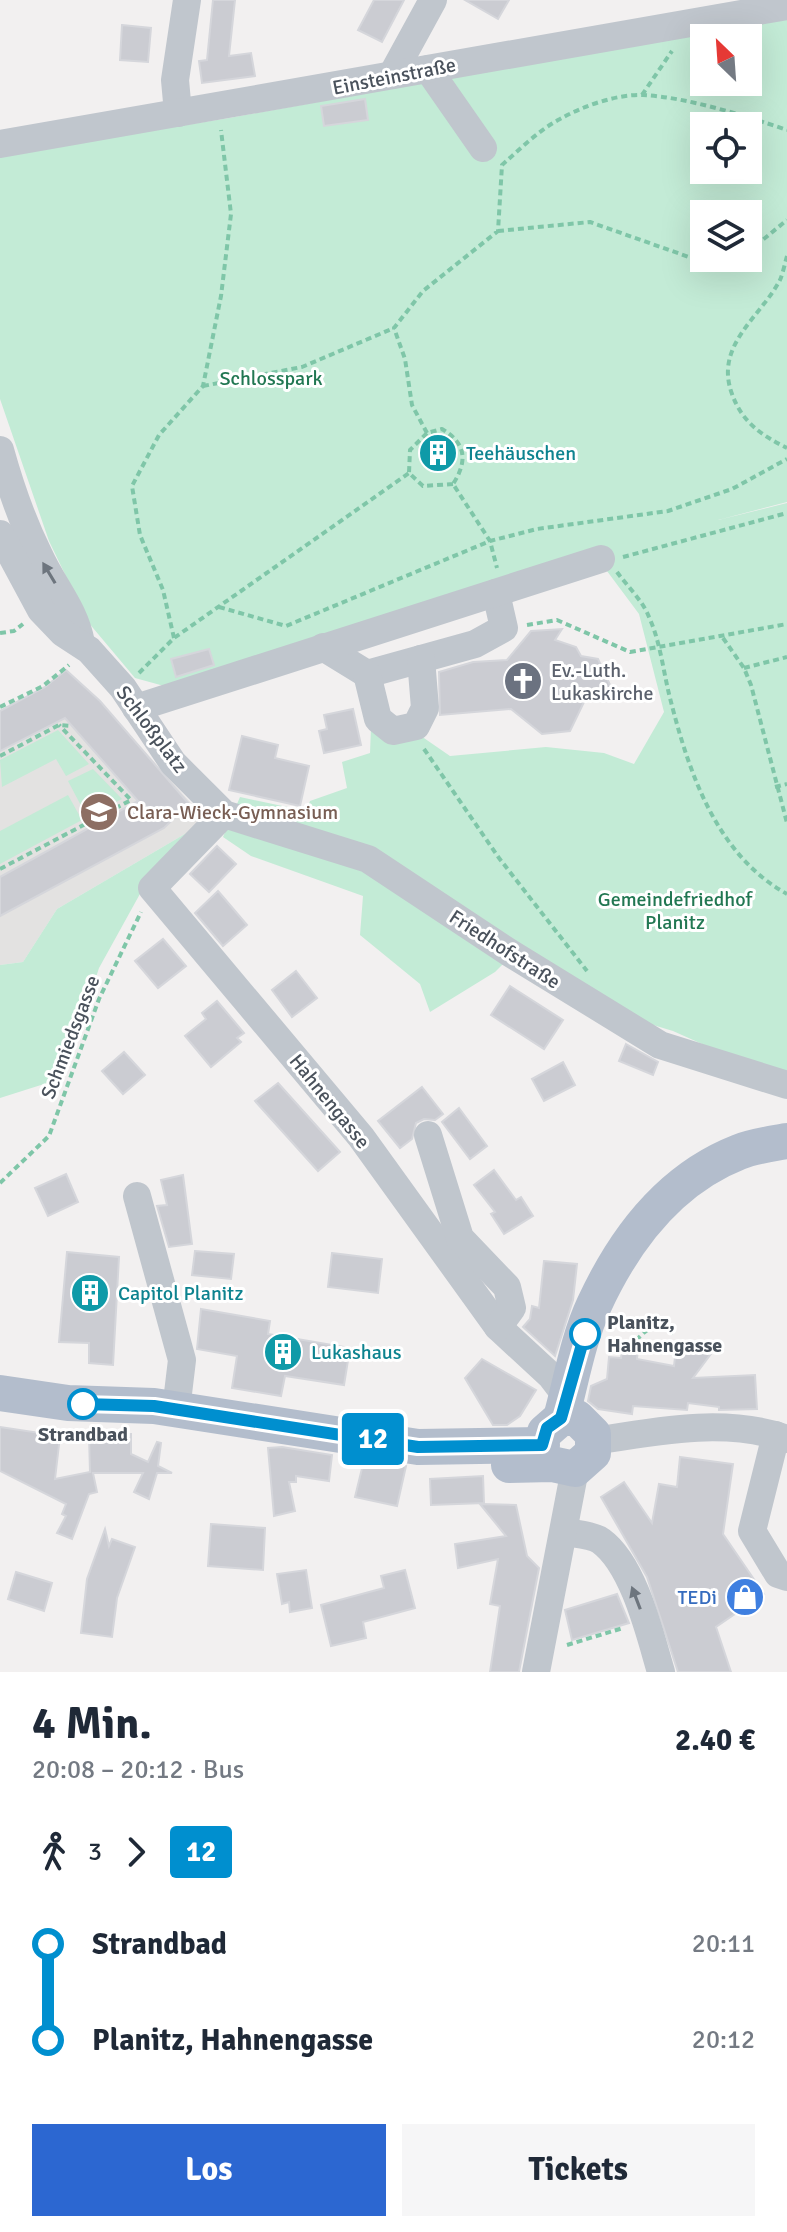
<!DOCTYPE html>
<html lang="de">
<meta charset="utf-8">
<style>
:root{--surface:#fff;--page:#f6f6f7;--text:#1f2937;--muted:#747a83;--accent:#2c67d1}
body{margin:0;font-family:Signika,sans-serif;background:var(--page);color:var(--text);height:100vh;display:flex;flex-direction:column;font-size:30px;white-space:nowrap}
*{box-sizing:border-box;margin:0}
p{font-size:26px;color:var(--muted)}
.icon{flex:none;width:44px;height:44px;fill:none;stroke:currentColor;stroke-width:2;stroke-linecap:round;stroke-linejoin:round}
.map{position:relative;height:1672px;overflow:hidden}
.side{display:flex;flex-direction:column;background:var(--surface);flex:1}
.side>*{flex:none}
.badge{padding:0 16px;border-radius:6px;font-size:28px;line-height:52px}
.needle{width:52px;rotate:335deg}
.fabs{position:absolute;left:690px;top:24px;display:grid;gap:16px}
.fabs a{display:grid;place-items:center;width:72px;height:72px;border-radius:0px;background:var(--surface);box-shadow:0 8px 32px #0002;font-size:40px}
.map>.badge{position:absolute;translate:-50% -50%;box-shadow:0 0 0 4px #fff}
.legs{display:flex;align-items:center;gap:12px;height:88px;padding:0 32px;font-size:26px}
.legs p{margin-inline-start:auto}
.overview{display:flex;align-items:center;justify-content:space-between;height:136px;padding:0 32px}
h1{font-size:44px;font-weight:700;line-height:60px}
.action{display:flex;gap:16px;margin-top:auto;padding:16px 32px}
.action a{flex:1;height:92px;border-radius:0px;background:var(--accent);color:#fff;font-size:32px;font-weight:700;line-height:92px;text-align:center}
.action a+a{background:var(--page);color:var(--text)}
ul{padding:0 32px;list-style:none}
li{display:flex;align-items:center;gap:28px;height:96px;font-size:30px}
li i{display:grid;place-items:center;width:12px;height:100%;margin:0 10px;background:currentColor}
li i::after{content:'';width:20px;height:20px;margin:-10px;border:6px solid;border-radius:50%;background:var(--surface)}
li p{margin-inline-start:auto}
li:first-child i{background:linear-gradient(#0000 50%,currentColor 0)}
li:last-child i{background:linear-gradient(currentColor 50%,#0000 0)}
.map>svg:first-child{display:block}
.education{fill:#e3e2e1}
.green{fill:#c3ebd6;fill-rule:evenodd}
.building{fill:#cbccd2;stroke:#d5d6db;stroke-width:2}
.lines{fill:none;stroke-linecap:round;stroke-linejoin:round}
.path{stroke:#7fc6a8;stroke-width:4;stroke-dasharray:6 4;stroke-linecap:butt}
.minor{stroke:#c0c6cd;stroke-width:28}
.major{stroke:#b3bdcc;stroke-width:36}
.oneway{fill:#6d757e}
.line-1-casing{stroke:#fff;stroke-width:18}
.line-1{stroke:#008fcf;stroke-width:12}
.stop-1-dot{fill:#fff;stroke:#008fcf;stroke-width:4}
.labels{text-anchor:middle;stroke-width:6;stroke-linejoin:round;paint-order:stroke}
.street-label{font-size:20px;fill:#4a525c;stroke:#fff}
.park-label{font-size:20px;fill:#217752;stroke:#fff}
.culture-label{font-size:20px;fill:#0d838f;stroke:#fff;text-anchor:start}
.worship-label{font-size:20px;fill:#5b616d;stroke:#fff;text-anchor:start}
.education-label{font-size:20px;fill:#785e54;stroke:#fff;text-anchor:start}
.stop-label{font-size:20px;font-weight:bold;fill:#4a525c;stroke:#fff;text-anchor:start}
.shop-label{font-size:20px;fill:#366cbe;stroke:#fff;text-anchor:end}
</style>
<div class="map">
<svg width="787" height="1672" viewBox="0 0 787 1672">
<rect width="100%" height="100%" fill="#f2f0f0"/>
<!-- education -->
<polygon class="education" points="66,670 100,701 207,821 57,909 23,962 0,965 0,711 45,687"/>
<!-- green -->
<g class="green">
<path d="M 787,17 L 787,502 L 718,520 L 787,503 L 787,1071 L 731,1057 L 673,1031 L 620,1015 L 516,951 L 495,972 L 430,1012 L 420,984 L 360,935 L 363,896 L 251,856 L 223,837 L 240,797 L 306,811 L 310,801 L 347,788 L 342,762 L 370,753 L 371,728 L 392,716 L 450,756 L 546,747 L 604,753 L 634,764 L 664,712 L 639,614 L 604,567 L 175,689 L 135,678 L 88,622 L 49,541 L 0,399 L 0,155 L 229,118 ZM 704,38 L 748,38 L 748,82 L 704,82 ZM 704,126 L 748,126 L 748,170 L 704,170 ZM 704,214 L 748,214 L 748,258 L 704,258 Z"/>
<polygon points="58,730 89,764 66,776 56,759 2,787 0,760"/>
<polygon points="93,769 122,799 87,817 68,781"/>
<polygon points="68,795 82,820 0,864 0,831"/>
<polygon points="207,821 146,883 99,968 63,1078 0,1098 0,965 23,962 57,909"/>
</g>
<!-- building -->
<g class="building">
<polygon points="213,0 235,0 229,56 251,53 255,76 202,83 199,61 207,60"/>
<polygon points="374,0 404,0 382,42 358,30"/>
<polygon points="465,0 509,0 498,19"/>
<polygon points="122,25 151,28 148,62 120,60"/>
<polygon points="365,99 368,120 324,126 321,106"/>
<polygon points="442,434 457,455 434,471 419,450"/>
<polygon points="562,629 555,640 576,647 581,656 598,659 612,689 584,702 570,731 542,734 511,709 440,715 439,672 473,662 507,660 531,631"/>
<polygon points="209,649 214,665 176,677 171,659"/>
<polygon points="66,670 100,701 189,804 164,828 0,916 0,877 138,801 65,718 0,751 0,711 45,687"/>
<polygon points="353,709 361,745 324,753 319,731 327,729 324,715"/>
<polygon points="242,736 278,745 275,758 309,766 300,806 229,790"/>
<polygon points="217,846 236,864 209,892 190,874"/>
<polygon points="218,891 247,925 223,946 195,913"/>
<polygon points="163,939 186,966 158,988 135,961"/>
<polygon points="296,971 317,998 292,1017 272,990"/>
<polygon points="510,986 563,1020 544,1049 491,1015"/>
<polygon points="217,1001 244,1033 237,1038 241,1042 211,1067 185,1036 206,1019 202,1013"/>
<polygon points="626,1044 658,1062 653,1075 619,1061"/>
<polygon points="124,1052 145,1075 123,1094 102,1071"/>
<polygon points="563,1062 575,1085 544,1101 532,1079"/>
<polygon points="278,1083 340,1152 318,1171 255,1101"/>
<polygon points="422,1087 443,1114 435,1120 424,1119 416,1123 412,1139 400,1148 378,1121"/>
<polygon points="459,1108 487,1146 470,1159 442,1122"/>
<polygon points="494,1170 516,1200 521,1197 533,1216 504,1234 491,1214 495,1212 474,1185"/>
<polygon points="66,1174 78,1202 48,1216 35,1188"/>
<polygon points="183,1175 192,1244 169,1247 157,1206 167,1205 161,1180"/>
<polygon points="195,1251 234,1254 231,1279 192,1275"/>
<polygon points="67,1252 119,1257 113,1365 89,1363 89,1343 59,1342"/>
<polygon points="332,1253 382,1259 378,1293 328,1287"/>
<polygon points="544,1261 577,1264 573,1300 555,1356 523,1327 530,1319 532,1306 539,1308"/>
<polygon points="201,1309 270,1321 268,1334 350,1348 344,1385 285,1376 281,1396 232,1388 237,1356 197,1349"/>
<polygon points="676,1348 713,1351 693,1378 755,1375 757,1409 719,1410 719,1407 688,1403 687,1410 633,1406 632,1414 598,1409 588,1401 591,1386 607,1379 609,1357 621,1358 622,1349 638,1350 637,1359 674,1366"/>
<polygon points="482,1359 536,1390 520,1416 507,1425 493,1425 465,1378"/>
<polygon points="0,1427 60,1436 55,1479 90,1472 89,1435 131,1434 131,1454 148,1462 157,1442 161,1443 158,1466 172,1473 157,1473 149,1499 134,1492 143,1473 93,1473 97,1492 89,1494 72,1539 57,1533 66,1516 62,1514 66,1504 0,1471"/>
<polygon points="282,1447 332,1455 329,1481 296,1476 296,1482 289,1482 295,1511 274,1516 268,1448"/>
<polygon points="680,1457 733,1464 723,1534 764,1594 716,1627 731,1672 678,1672 647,1577 601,1497 624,1482 652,1523 659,1484 677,1487"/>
<polygon points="364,1460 406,1466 397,1506 355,1497"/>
<polygon points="483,1476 484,1503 431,1505 430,1479"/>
<polygon points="480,1504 516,1505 527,1556 539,1568 519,1672 490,1672 500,1606 490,1604 498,1559 458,1568 455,1544 506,1536"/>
<polygon points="211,1524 265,1528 263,1570 208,1566"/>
<polygon points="105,1529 109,1546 112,1539 135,1547 117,1598 112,1637 81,1633 87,1579"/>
<polygon points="306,1570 312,1608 290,1612 289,1602 282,1604 277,1574"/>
<polygon points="405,1570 415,1608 363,1622 366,1638 331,1646 321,1605 384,1588 381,1576"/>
<polygon points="16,1572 52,1583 44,1611 8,1599"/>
<polygon points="617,1594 629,1623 572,1640 565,1610"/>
</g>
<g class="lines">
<!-- path -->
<g class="path">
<polyline points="642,95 672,51"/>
<polyline points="498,231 590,222 689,257 704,258"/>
<polyline points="748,252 787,220"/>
<path d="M 787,256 C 785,263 783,273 780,280 C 760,318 714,345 732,394 C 742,422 761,435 787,448"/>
<polyline points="710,258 718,258"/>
<polyline points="203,386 302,367 394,328"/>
<path d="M 427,433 L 412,405 L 405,359 L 394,328 L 423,291 L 498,231 L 502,165 C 520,149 539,130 560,119 C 583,106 617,94 643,95 C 686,97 746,116 787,130"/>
<path d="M 453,484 L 423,486 L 409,473 L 410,450 L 427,433 L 442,429 C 466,443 468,461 453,484 L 490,541 L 497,568"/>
<polyline points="623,557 787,513"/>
<path d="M 617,572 C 627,586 643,601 649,617 C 660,641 663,669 669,694 C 688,770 715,854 787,894"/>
<polyline points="219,607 286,626 490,541 537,529 668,511 732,489 787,459"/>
<polyline points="527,625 557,620 630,652 787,624"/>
<polyline points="0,633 14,631 23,624"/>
<polyline points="174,638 163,590 140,535 132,486 159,435 203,386 221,296 231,214 221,130"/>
<polyline points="723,638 744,668 751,685 787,823"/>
<polyline points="744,668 787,657"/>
<polyline points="139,673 174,638 409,473"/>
<polyline points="0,707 43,686 69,665"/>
<polyline points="424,749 499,858 587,971"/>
<polyline points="0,756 59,725 72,726"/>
<polyline points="775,787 787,784"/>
<polyline points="0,869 131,800 59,725"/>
<polyline points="0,1183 49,1136 99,999 141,912"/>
<path d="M 631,1349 C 635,1339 650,1325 661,1324 L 675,1334"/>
<polyline points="567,1645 623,1628"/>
</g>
<!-- minor -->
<g class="minor">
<polyline points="428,69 483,148"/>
<polyline points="392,75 433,0"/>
<polyline points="178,113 175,80 187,0"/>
<polyline points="0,144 787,6"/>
<path d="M 0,450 C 10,486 22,521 39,555 C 53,586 75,609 81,643"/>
<polyline points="0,534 41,610 63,633 89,650 123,688 173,763 224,814 368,859 510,953 660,1045 787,1085"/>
<polyline points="323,647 367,674 475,644 504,628 496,593"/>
<polyline points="367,674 378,719 393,731 416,726 425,708 421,659"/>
<polyline points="136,708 601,559"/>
<polyline points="224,814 152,888 361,1137 498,1327 551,1376 567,1397"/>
<polyline points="428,1135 460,1238 507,1287 512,1308 498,1327"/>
<polyline points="137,1196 182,1360 176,1410"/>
<polyline points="776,1435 752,1531 778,1574 787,1577"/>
<path d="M 595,1441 C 656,1431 727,1417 787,1439"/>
<path d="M 565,1532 C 575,1534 593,1535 601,1541 C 634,1565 650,1635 661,1672"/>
<polyline points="536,1672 575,1469"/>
</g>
<!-- major -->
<g class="major">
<polyline points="0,1393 68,1403 154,1406 418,1447 542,1445"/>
<path d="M 561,1418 C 571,1382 578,1339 594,1305 C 624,1240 670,1179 739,1152 C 754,1146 771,1144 787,1141"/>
<polyline points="509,1465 552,1464 575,1469 593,1453 593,1434 577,1418 561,1418 545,1432"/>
</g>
</g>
<!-- one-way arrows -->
<defs><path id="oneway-solid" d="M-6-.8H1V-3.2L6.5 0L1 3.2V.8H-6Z" transform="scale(2)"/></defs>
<g class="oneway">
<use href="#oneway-solid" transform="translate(49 573) rotate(-121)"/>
<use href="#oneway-solid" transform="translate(636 1598) rotate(-111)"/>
</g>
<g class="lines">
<defs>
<polyline id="line-1" points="83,1404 154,1406 418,1447 542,1445 547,1428 561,1418 585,1334"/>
</defs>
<!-- line-1 casing -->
<use href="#line-1" class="line-1-casing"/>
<!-- line-1 -->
<use href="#line-1" class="line-1"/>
</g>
<!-- icons -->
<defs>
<symbol id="building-disc" viewBox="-11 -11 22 22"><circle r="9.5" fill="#0f9aa8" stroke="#fff"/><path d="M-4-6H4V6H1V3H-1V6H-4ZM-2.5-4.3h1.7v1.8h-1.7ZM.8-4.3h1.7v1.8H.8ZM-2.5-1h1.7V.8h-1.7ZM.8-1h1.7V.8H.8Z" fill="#fff"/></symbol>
<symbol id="church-disc" viewBox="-11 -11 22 22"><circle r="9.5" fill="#6b7280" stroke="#fff"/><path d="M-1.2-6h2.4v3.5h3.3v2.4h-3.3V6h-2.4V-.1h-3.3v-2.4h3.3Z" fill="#fff"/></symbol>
<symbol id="school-disc" viewBox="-11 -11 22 22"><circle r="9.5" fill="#8d6e63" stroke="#fff"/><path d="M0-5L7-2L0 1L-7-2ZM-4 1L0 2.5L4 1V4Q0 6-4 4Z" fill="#fff"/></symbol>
<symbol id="shop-disc" viewBox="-11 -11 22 22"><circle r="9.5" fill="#3f7fe0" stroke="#fff"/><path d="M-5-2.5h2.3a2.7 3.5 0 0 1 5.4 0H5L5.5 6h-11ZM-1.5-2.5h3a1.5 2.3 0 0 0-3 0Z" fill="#fff"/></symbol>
</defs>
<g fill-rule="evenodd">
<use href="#building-disc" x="416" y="431" width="44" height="44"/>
<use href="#church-disc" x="501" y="659" width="44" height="44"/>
<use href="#school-disc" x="77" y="790" width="44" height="44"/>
<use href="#building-disc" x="68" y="1271" width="44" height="44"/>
<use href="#building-disc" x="261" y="1330" width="44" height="44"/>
<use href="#shop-disc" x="723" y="1575" width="44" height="44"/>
</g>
<!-- markers -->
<g class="stop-1-dot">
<circle cx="585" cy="1334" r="14"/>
<circle cx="83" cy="1404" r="14"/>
</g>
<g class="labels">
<!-- street labels -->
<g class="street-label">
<text transform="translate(394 76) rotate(-11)" y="7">Einsteinstraße</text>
<text transform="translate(152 729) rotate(53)" y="7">Schloßplatz</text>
<text transform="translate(505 949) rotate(33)" y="7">Friedhofstraße</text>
<text transform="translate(70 1037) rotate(-69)" y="7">Schmiedsgasse</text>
<text transform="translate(330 1101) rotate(51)" y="7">Hahnengasse</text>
</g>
<!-- park labels -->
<g class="park-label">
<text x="271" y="385">Schlosspark</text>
<text x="675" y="906">Gemeindefriedhof<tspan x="675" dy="23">Planitz</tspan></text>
</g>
<!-- culture labels -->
<g class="culture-label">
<text x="466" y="460">Teehäuschen</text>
<text x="118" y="1300">Capitol Planitz</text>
<text x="311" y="1359">Lukashaus</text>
</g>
<!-- worship labels -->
<g class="worship-label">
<text x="551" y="677">Ev.-Luth.<tspan x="551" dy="23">Lukaskirche</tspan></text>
</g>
<!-- education labels -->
<g class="education-label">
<text x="127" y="819">Clara-Wieck-Gymnasium</text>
</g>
<!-- stop labels -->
<g class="stop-label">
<text x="607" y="1329">Planitz,<tspan x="607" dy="23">Hahnengasse</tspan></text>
<text x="83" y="1441" text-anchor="middle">Strandbad</text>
</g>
<!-- shop labels -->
<g class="shop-label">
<text x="717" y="1604">TEDi</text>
</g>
</g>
</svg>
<div class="fabs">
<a><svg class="needle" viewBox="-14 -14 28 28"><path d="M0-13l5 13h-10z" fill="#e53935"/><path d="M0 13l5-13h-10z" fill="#747a83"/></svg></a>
<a><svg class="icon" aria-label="locate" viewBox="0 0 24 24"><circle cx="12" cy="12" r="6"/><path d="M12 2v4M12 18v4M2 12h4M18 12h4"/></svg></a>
<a><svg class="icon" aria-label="layers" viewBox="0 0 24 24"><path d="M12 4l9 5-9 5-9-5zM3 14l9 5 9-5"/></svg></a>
</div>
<b class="badge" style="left:373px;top:1439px;background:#008fcf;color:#fff">12</b>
</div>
<section class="side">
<div class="overview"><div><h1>4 Min.</h1><p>20:08 – 20:12 · Bus</p></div><b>2.40 €</b></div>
<div class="legs"><svg class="icon" aria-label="walk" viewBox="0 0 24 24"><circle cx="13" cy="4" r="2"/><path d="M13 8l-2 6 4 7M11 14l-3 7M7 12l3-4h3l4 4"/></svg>3<svg class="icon" aria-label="forward" viewBox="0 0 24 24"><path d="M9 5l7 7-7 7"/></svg><b class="badge" style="background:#008fcf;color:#fff">12</b></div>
<ul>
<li><i style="color:#008fcf"></i><b>Strandbad</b><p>20:11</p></li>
<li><i style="color:#008fcf"></i><b>Planitz, Hahnengasse</b><p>20:12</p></li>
</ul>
<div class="action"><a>Los</a><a>Tickets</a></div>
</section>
